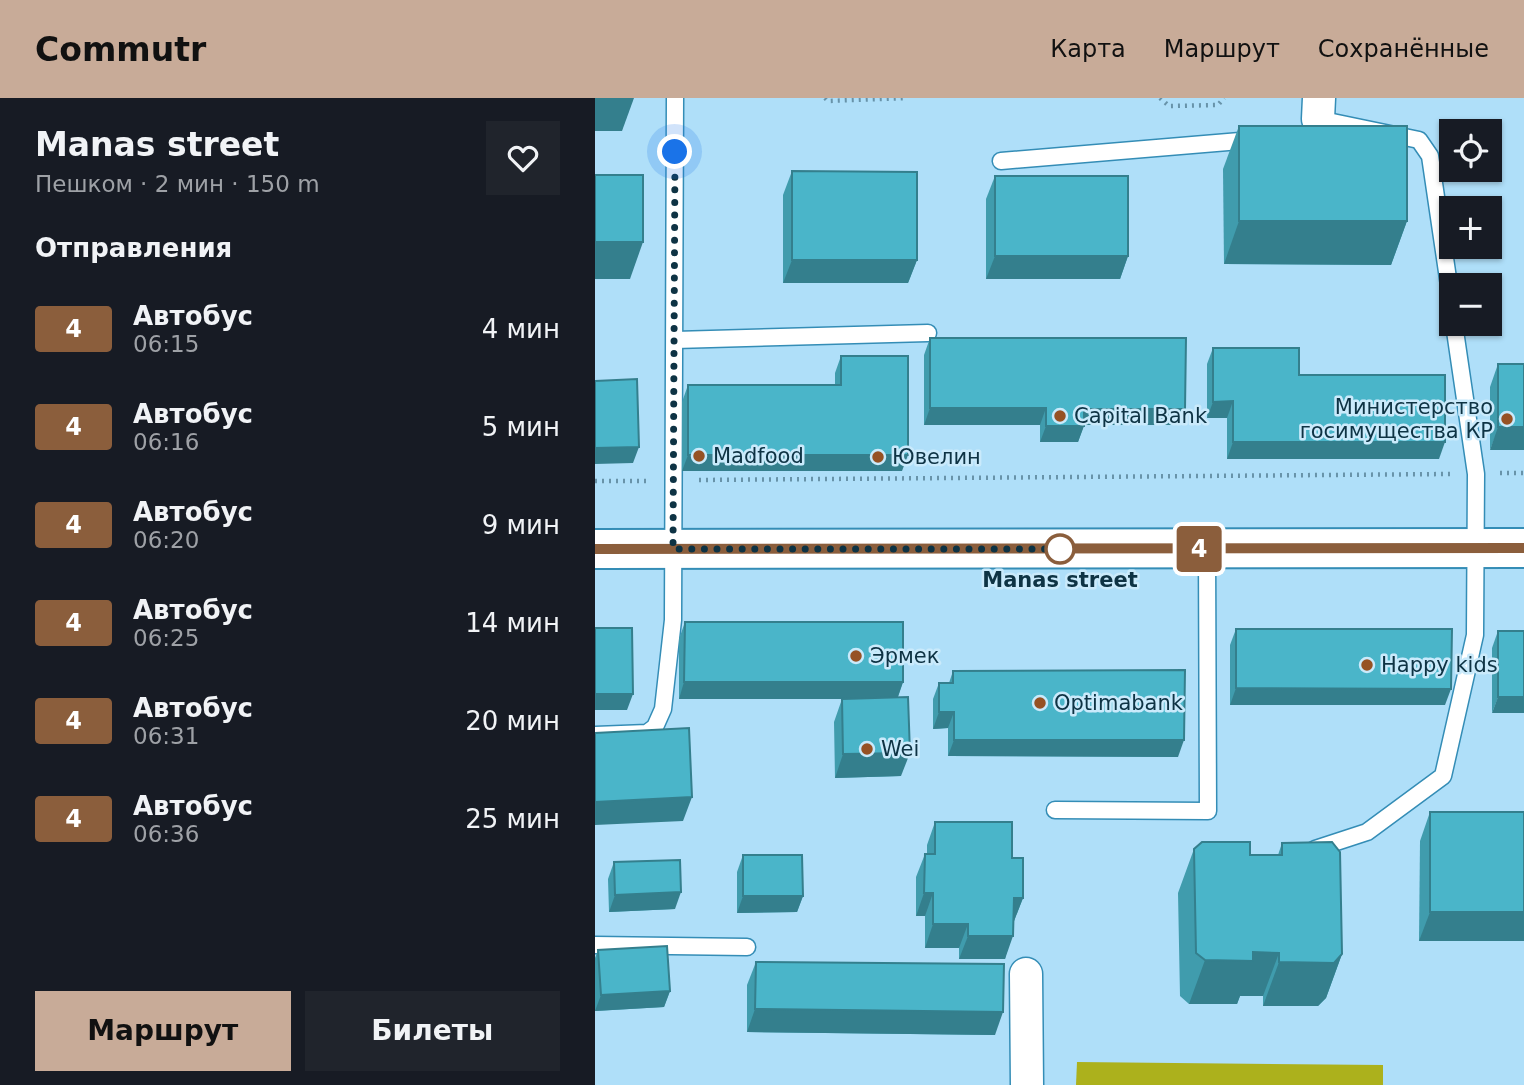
<!DOCTYPE html>
<html lang="ru">
<meta charset="utf-8">
<style>
:root{--surface:#171b24;--page:#20242c;--text:#f1f3f6;--muted:#9ea1a6;--accent:#c8ab98}
body{margin:0;font-family:"DejaVu Sans",sans-serif;background:var(--page);color:var(--text);height:100vh;display:flex;flex-direction:column;font-size:26px;white-space:nowrap}
*{box-sizing:border-box;margin:0}
p{font-size:23px;color:var(--muted)}
.icon{flex:none;width:38px;height:38px;fill:none;stroke:currentColor;stroke-width:2;stroke-linecap:round;stroke-linejoin:round}
.map{position:relative;flex:1;overflow:hidden}
.details{display:flex;flex-direction:column;background:var(--surface);width:595px}
.details>*{flex:none}
.badge{padding:0 14px;border-radius:5px;font-size:24px;line-height:46px}
.buttons{position:absolute;left:844px;top:21px;display:grid;gap:14px}
.buttons a{display:grid;place-items:center;width:63px;height:63px;border-radius:0px;background:var(--surface);box-shadow:0 2px 5px #0004;font-size:35px}
.you{position:absolute;width:35px;height:35px;margin:-18px;border:5px solid #fff;border-radius:50%;background:#1a73e8;box-shadow:0 0 0 10px #1a73e833}
.map>.badge{position:absolute;translate:-50% -50%;box-shadow:0 0 0 4px #fff}
h2{padding:0 35px;font-size:26px;line-height:63px}
.round{display:grid;place-items:center;flex:none;width:74px;height:74px;border-radius:0px;background:var(--page)}
.summary{display:flex;align-items:center;justify-content:space-between;height:119px;padding:0 35px}
h1{font-size:33px;font-weight:700;line-height:52px}
.action{display:flex;gap:14px;margin-top:auto;padding:14px 35px}
.action a{flex:1;height:80px;border-radius:0px;background:var(--accent);color:#111;font-size:28px;font-weight:700;line-height:80px;text-align:center}
.action a+a{background:var(--page);color:var(--text)}
ul{padding:0;list-style:none}
li{display:flex;align-items:center;gap:21px;height:98px;padding:0 35px}
li div{flex:1}
li b{display:block;font-size:26px}
li em{font-style:normal}
li .badge{min-width:77px;font-weight:700;text-align:center}
header{display:flex;align-items:center;gap:42px;box-sizing:border-box;height:98px;padding:0 35px;background:var(--accent);color:#111}
header strong{font-size:33px}
nav{display:flex;gap:38px;margin-inline-start:auto;font-size:24px}
main{display:flex;flex:1;min-height:0}
.map>svg:first-child{display:block}
.green{fill:#acb11c}
.lines{fill:none;stroke-linecap:round;stroke-linejoin:round}
.lane-casing{stroke:#348db6;stroke-width:19}
.street-casing{stroke:#348db6;stroke-width:35}
.secondary-casing{stroke:#348db6;stroke-width:42}
.path{stroke:#6893a9;stroke-width:4.5;stroke-dasharray:2 5;stroke-linecap:butt}
.lane{stroke:#fff;stroke-width:16}
.street{stroke:#fff;stroke-width:32}
.secondary{stroke:#fff;stroke-width:38}
.wall{fill:#409cad}
.shaded-wall{fill:#347f8d}
.building{fill:#4ab5c9;stroke:#347f8d;stroke-width:2}
.line-casing{stroke:#fff;stroke-width:16}
.line{stroke:#8b5e3c;stroke-width:10}
.walk{stroke:#0e3344;stroke-width:7;stroke-dasharray:0 12.6}
.poi-dot{fill:#965224;stroke:#caeafb;stroke-width:2.5}
.stop-dot{fill:#fff;stroke:#8b5e3c;stroke-width:3.5}
.labels{text-anchor:middle;stroke-width:5;stroke-linejoin:round;paint-order:stroke}
.poi-label{font-size:21px;fill:#0e3344;stroke:#caeafb;text-anchor:start}
.stop-label{font-size:21px;font-weight:bold;fill:#0e3344;stroke:#caeafb}
</style>
<header>
<strong>Commutr</strong>
<nav><a>Карта</a><a>Маршрут</a><a>Сохранённые</a></nav>
</header>
<main>
<section class="details">
<div class="summary"><div><h1>Manas street</h1><p>Пешком · 2 мин · 150 m</p></div><a class="round"><svg class="icon" aria-label="heart" viewBox="0 0 24 24"><path d="M12 20l-8-8c-3-5 5-10 8-4 3-6 11-1 8 4z"/></svg></a></div>
<h2>Отправления</h2>
<ul>
<li><span class="badge" style="background:#8b5e3c;color:#fff">4</span><div><b>Автобус</b><p>06:15</p></div><em>4 мин</em></li>
<li><span class="badge" style="background:#8b5e3c;color:#fff">4</span><div><b>Автобус</b><p>06:16</p></div><em>5 мин</em></li>
<li><span class="badge" style="background:#8b5e3c;color:#fff">4</span><div><b>Автобус</b><p>06:20</p></div><em>9 мин</em></li>
<li><span class="badge" style="background:#8b5e3c;color:#fff">4</span><div><b>Автобус</b><p>06:25</p></div><em>14 мин</em></li>
<li><span class="badge" style="background:#8b5e3c;color:#fff">4</span><div><b>Автобус</b><p>06:31</p></div><em>20 мин</em></li>
<li><span class="badge" style="background:#8b5e3c;color:#fff">4</span><div><b>Автобус</b><p>06:36</p></div><em>25 мин</em></li>
</ul>
<div class="action"><a>Маршрут</a><a>Билеты</a></div>
</section>
<div class="map">
<svg width="929" height="987" viewBox="0 0 929 987">
<rect width="100%" height="100%" fill="#afdff9"/>
<!-- green -->
<polygon class="green" points="482,964 788,967 788,987 481,987"/>
<g class="lines">
<defs>
<g id="lane">
<polyline points="717,24 723,21 824,42 835,58 856,201"/>
<polyline points="406,63 657,42"/>
<polyline points="80,242 333,235"/>
<polyline points="0,637 52,635 60,629 68,611 78,522 80,0"/>
<polyline points="460,712 613,713 612,451"/>
<polyline points="720,751 772,734 848,678 880,537 881,376 859,226"/>
<polyline points="0,847 152,849"/>
</g>
<g id="street">
<polyline points="723,21 724,0"/>
<polyline points="431,876 432,987"/>
</g>
<polyline id="secondary" points="0,451 929,450"/>
</defs>
<!-- lane casing -->
<use href="#lane" class="lane-casing"/>
<!-- street casing -->
<use href="#street" class="street-casing"/>
<!-- secondary casing -->
<use href="#secondary" class="secondary-casing"/>
<!-- path -->
<g class="path">
<polyline points="230,0 233,3 311,0"/>
<polyline points="565,0 574,8 623,7 629,0"/>
<polyline points="905,375 929,375"/>
<polyline points="104,382 855,376"/>
<polyline points="0,383 53,383"/>
</g>
<!-- lane -->
<use href="#lane" class="lane"/>
<!-- street -->
<use href="#street" class="street"/>
<!-- secondary -->
<use href="#secondary" class="secondary"/>
</g>
<!-- wall -->
<g class="wall">
<polygon points="644,28 812,123 796,167 629,166 628,71"/>
<polygon points="197,73 322,162 313,185 188,185 188,97"/>
<polygon points="400,78 533,158 525,181 391,181 391,101"/>
<polygon points="335,240 590,311 584,327 489,327 483,344 445,344 445,327 329,327 329,257"/>
<polygon points="618,250 704,277 844,361 632,361 632,320 612,320 612,266"/>
<polygon points="246,258 307,373 87,373 87,304 93,287 240,287 240,275"/>
<polygon points="903,266 929,266 895,352 895,289"/>
<polygon points="90,524 308,584 303,599 306,678 240,680 239,624 247,601 84,601 84,541"/>
<polygon points="641,531 850,607 635,607 635,547"/>
<polygon points="903,533 929,533 897,615 897,550"/>
<polygon points="358,573 583,659 353,658 353,630 338,631 338,601 344,585 354,585"/>
<polygon points="835,714 929,714 929,843 824,843 825,743"/>
<polygon points="340,724 417,760 428,800 419,823 410,861 364,861 364,850 330,850 330,818 321,818 321,779 330,756 332,756 332,747"/>
<polygon points="687,745 747,856 731,900 723,908 668,908 668,898 645,898 642,906 594,906 585,898 583,795 599,751 655,757 683,757"/>
<polygon points="148,757 208,798 202,814 142,815 142,774"/>
<polygon points="19,764 80,811 14,814 13,781"/>
<polygon points="3,852 75,893 69,909 0,913 0,860"/>
<polygon points="161,864 400,937 152,934 152,887"/>
</g>
<!-- shaded-wall -->
<g class="shaded-wall">
<polygon points="0,0 39,0 27,33 0,33"/>
<polygon points="644,123 812,123 796,167 629,166"/>
<polygon points="0,144 48,144 35,181 0,181"/>
<polygon points="400,158 533,158 525,181 391,181"/>
<polygon points="197,162 322,162 313,185 188,185"/>
<polygon points="638,303 632,320 612,320 618,304"/>
<polygon points="335,310 451,310 445,327 329,327"/>
<polygon points="489,311 590,311 584,327 483,327"/>
<polygon points="451,328 489,328 483,344 445,344"/>
<polygon points="903,329 929,329 929,352 895,352"/>
<polygon points="638,344 850,344 844,361 632,361"/>
<polygon points="44,349 38,365 0,366 0,350"/>
<polygon points="93,357 313,357 307,373 87,373"/>
<polygon points="89,584 308,584 302,601 84,601"/>
<polygon points="641,590 856,591 850,607 635,607"/>
<polygon points="0,596 38,596 32,612 0,612"/>
<polygon points="903,599 929,599 929,615 897,615"/>
<polygon points="344,614 359,614 353,630 338,631"/>
<polygon points="359,642 589,642 583,659 353,658"/>
<polygon points="315,655 306,678 240,680 248,656"/>
<polygon points="97,699 88,723 0,727 0,704"/>
<polygon points="86,794 80,811 14,814 20,797"/>
<polygon points="329,795 338,795 330,818 321,818"/>
<polygon points="148,798 208,798 202,814 142,815"/>
<polygon points="419,800 428,800 419,823 410,823"/>
<polygon points="835,814 929,814 929,843 824,843"/>
<polygon points="338,826 373,826 364,850 330,850"/>
<polygon points="373,838 418,838 410,861 364,861"/>
<polygon points="658,854 684,855 668,898 645,898 642,906 594,906 610,862"/>
<polygon points="747,856 731,900 723,908 668,908 684,864"/>
<polygon points="75,893 69,909 0,913 6,897"/>
<polygon points="160,911 408,914 400,937 152,934"/>
</g>
<!-- building -->
<g class="building">
<rect x="644" y="28" width="168" height="95"/>
<polygon points="197,73 322,74 322,162 197,162"/>
<rect x="0" y="77" width="48" height="67"/>
<rect x="400" y="78" width="133" height="80"/>
<polygon points="335,240 591,240 590,311 489,311 489,328 451,328 451,310 335,310"/>
<polygon points="618,250 704,250 704,277 850,277 850,344 638,344 638,303 618,304"/>
<polygon points="246,258 313,258 313,357 93,357 93,287 246,287"/>
<rect x="903" y="266" width="26" height="63"/>
<polygon points="42,281 44,349 0,350 0,283"/>
<polygon points="90,524 308,524 308,584 89,584"/>
<polygon points="0,530 37,530 38,596 0,596"/>
<polygon points="641,531 857,531 856,591 641,590"/>
<rect x="903" y="533" width="26" height="66"/>
<polygon points="590,572 589,642 359,642 359,614 344,614 344,585 358,585 358,573"/>
<polygon points="313,599 315,655 248,656 247,601"/>
<polygon points="94,630 97,699 0,704 0,635"/>
<rect x="835" y="714" width="94" height="100"/>
<polygon points="340,724 417,724 417,760 428,760 428,800 419,800 418,838 373,838 373,826 338,826 338,795 329,795 330,756 340,756"/>
<polygon points="607,744 655,744 655,757 687,757 687,745 737,744 745,754 747,856 739,865 684,864 684,855 658,854 658,863 610,862 601,855 599,751"/>
<polygon points="148,757 207,757 208,798 148,798"/>
<polygon points="85,762 86,794 20,797 19,764"/>
<polygon points="72,848 75,893 6,897 3,852"/>
<polygon points="161,864 409,866 408,914 160,911"/>
</g>
<g class="lines">
<defs>
<polyline id="line" points="0,451 929,450"/>
</defs>
<!-- line casing -->
<use href="#line" class="line-casing"/>
<!-- line -->
<use href="#line" class="line"/>
<!-- walk -->
<polyline class="walk" points="80,54 78,451 465,451"/>
</g>
<!-- markers -->
<g class="poi-dot">
<circle cx="465" cy="318" r="7"/>
<circle cx="912" cy="321" r="7"/>
<circle cx="104" cy="358" r="7"/>
<circle cx="283" cy="359" r="7"/>
<circle cx="261" cy="558" r="7"/>
<circle cx="772" cy="567" r="7"/>
<circle cx="445" cy="605" r="7"/>
<circle cx="272" cy="651" r="7"/>
</g>
<circle class="stop-dot" cx="465" cy="451" r="14"/>
<g class="labels">
<!-- poi labels -->
<g class="poi-label">
<text x="898" y="316" text-anchor="end">Министерство<tspan x="898" dy="24">госимущества КР</tspan></text>
<text x="479" y="325">Capital Bank</text>
<text x="118" y="365">Madfood</text>
<text x="297" y="366">Ювелин</text>
<text x="275" y="565">Эрмек</text>
<text x="786" y="574">Happy kids</text>
<text x="459" y="612">Optimabank</text>
<text x="286" y="658">Wei</text>
</g>
<!-- stop labels -->
<g class="stop-label">
<text x="465" y="489">Manas street</text>
</g>
</g>
</svg>
<div class="buttons">
<a><svg class="icon" aria-label="locate" viewBox="0 0 24 24"><circle cx="12" cy="12" r="6"/><path d="M12 2v4M12 18v4M2 12h4M18 12h4"/></svg></a>
<a>+</a>
<a>−</a>
</div>
<div class="you" style="left:80px;top:54px"></div>
<b class="badge" style="left:604px;top:451px;background:#8b5e3c;color:#fff">4</b>
</div>
</main>
